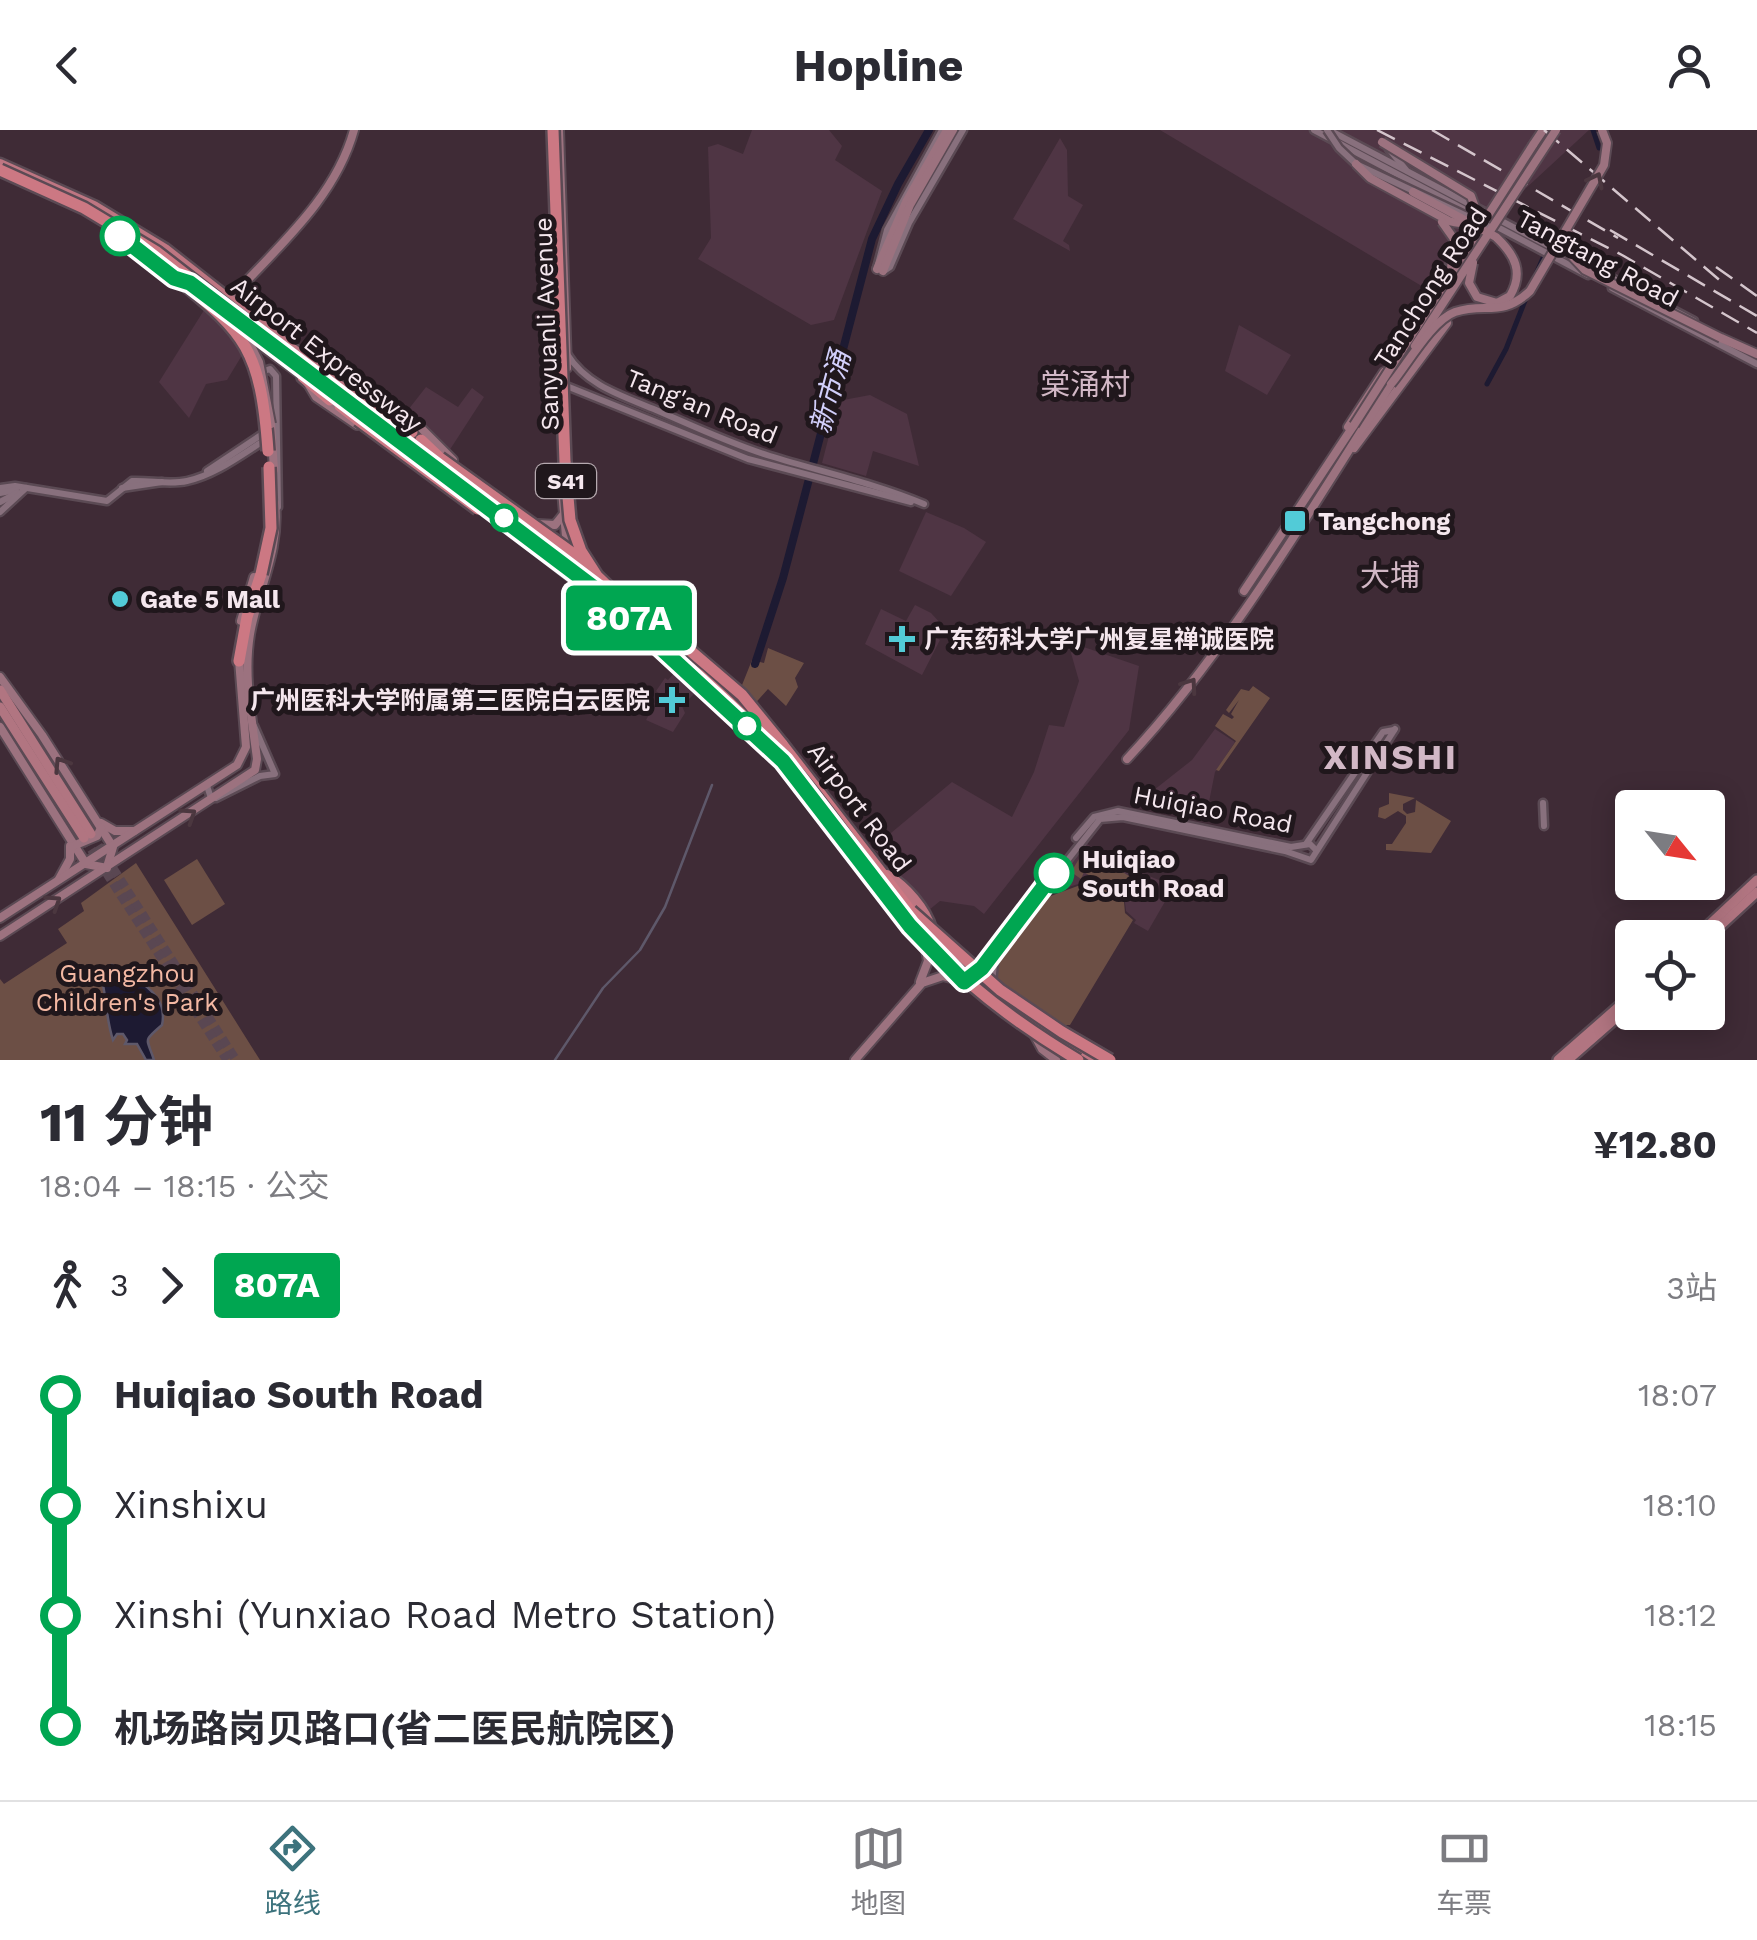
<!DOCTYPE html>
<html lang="zh">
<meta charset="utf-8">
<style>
:root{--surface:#fff;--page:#f7f7f7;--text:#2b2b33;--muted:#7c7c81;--line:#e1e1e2;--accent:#3d737d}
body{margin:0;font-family:"Work Sans","Noto Sans SC",sans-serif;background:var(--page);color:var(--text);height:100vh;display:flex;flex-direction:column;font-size:38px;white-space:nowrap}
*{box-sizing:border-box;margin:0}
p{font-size:32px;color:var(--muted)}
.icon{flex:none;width:55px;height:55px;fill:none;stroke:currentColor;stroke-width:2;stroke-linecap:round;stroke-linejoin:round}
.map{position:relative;height:930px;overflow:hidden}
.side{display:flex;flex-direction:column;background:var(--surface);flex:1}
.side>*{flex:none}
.badge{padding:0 20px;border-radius:8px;font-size:35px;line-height:65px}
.needle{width:65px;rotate:120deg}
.tools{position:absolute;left:1615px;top:660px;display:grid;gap:20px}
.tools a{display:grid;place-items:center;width:110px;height:110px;border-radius:10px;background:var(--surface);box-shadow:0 5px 25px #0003;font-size:50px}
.map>.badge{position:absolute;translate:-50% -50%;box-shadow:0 0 0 5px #fff}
.legs{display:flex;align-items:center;gap:15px;height:110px;padding:0 40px;font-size:32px}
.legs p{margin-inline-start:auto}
.summary{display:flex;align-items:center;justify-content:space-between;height:170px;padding:0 40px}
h1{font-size:55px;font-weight:700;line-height:75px}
ul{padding:0 40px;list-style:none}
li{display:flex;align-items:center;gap:35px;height:110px;font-size:38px}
li i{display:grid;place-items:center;width:15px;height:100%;margin:0 12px;background:currentColor}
li i::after{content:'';width:25px;height:25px;margin:-12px;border:8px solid;border-radius:50%;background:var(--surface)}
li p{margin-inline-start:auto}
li:first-child i{background:linear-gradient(#0000 50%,currentColor 0)}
li:last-child i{background:linear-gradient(currentColor 50%,#0000 0)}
header{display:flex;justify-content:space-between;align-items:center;height:130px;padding:0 40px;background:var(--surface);font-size:45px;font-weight:700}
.dock{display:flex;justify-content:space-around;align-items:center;height:140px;border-top:2px solid var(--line);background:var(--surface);font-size:28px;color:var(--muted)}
.dock a{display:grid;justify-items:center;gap:5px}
.dock .selected{color:var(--accent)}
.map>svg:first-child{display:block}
.built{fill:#4f3544}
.green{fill:#6c4f45}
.water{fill:#1d1a32;stroke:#5e586a;stroke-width:2.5}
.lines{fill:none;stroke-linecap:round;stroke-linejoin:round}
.stream{stroke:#5e586a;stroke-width:2.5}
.canal{stroke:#1d1a32;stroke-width:5}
.river{stroke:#1d1a32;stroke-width:8}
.primary-tunnel{stroke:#5a4752;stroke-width:9;stroke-dasharray:9 4.5;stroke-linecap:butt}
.tertiary-casing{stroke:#5b4a54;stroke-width:11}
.secondary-casing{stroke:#5b4a54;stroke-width:12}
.primary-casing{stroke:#5b4a54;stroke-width:14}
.trunk-casing{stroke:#5b4a54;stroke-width:15}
.motorway-casing{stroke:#5b4a54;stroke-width:16}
.tertiary{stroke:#88707d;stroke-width:6}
.secondary{stroke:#9c727f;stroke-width:8}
.primary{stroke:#b17581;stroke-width:9}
.trunk{stroke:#be7682;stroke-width:10}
.motorway{stroke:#cc7883;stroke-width:11}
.rail{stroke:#d4c5cc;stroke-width:2.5;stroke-dasharray:20 10;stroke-linecap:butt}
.tertiary-bridge-casing{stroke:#5b4a54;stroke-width:11;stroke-linecap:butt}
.secondary-bridge-casing{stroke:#5b4a54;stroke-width:12;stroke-linecap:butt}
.trunk-bridge-casing{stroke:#5b4a54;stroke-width:15;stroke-linecap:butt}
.motorway-bridge-casing{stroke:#5b4a54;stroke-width:16;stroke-linecap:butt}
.tertiary-bridge{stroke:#88707d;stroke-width:6}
.secondary-bridge{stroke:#9c727f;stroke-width:8}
.trunk-bridge{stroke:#be7682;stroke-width:10}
.motorway-bridge{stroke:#cc7883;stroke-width:11}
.oneway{stroke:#4b373f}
.line-1-casing{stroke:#fff;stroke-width:22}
.line-1{stroke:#00a651;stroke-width:15}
.stop-1-dot{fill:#fff;stroke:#00a651;stroke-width:5}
.poi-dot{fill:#52cbd7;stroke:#20171c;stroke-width:4}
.labels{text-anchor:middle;stroke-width:10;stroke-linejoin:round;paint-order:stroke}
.shield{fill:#20171c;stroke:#b5a9af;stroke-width:2.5}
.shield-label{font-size:22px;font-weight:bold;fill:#f5e7ee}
.street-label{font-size:25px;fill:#f5e7ee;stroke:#20171c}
.poi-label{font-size:25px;font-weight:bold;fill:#f5e7ee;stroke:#20171c;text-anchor:start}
.stop-label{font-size:25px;font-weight:bold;fill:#f5e7ee;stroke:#20171c;text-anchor:start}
.park-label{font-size:25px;fill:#f3b8a3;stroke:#20171c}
.water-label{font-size:28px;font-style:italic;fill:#d2cffb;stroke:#20171c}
.quarter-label{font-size:30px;fill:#d2b8c6;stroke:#20171c}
.district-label{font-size:35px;font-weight:bold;letter-spacing:2.5px;fill:#d2b8c6;stroke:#20171c}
</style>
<header><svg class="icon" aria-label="back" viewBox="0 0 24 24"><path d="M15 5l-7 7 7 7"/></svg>Hopline<svg class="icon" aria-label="person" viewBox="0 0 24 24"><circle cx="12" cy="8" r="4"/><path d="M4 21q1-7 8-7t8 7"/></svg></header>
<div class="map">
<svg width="1757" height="930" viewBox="0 0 1757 930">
<rect width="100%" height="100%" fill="#3f2b36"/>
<!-- built -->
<g class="built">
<polygon points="752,0 829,0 842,16 835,30 882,61 834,190 811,195 698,129 711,108 708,17 718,14 743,24"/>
<polygon points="1160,0 1589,0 1510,73 1435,164"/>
<polygon points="1060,8 1067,20 1068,66 1083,75 1063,111 1069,115 1070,121 1013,89"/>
<polygon points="206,177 228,197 244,222 227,250 206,254 189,288 159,252"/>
<polygon points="1239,195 1291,225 1267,265 1225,241"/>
<polygon points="426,257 458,277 472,258 484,267 449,321 408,280"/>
<polygon points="870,265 907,284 919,336 873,321 866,346 822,333 838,271"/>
<polygon points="926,382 964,398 986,412 951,466 899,441"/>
<polygon points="915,475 931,483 942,495 935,507 940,510 922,545 865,514 881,479 906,491"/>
<polygon points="1075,514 1139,536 1129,600 984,784 974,776 940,771 929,780 873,718 952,652 1012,687 1034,642 1049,595 1064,597 1079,551 1071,523"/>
<polygon points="678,539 698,560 682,576 685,583 673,602 646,590 660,564 656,561 665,548 668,550"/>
<polygon points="1215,599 1235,612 1215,642 1209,672 1154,660 1192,630"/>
<polygon points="1083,711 1114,732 1174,756 1148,801 1134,793 1136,790 1126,781 1125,772 1091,750 1040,766"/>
</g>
<!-- green -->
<g class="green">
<polygon points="768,518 804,533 795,548 798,557 786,576 768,559 750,579 742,555 752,530 764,533"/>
<polygon points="1253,556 1270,568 1219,641 1216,640 1236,611 1215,596 1223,584 1232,589 1234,587 1231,584 1239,570 1229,583 1226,580 1241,559 1249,561"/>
<polygon points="1389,663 1415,668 1403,674 1403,680 1407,684 1415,682 1416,670 1451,691 1431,723 1386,720 1386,714 1392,714 1406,693 1406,686 1398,681 1385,689 1378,687 1379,678 1389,674"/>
<polygon points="1092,723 1129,746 1129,754 1122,767 1084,742 1081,749 1071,742 1082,724"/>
<polygon points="197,729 225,774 192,795 164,750"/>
<polygon points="136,733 260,930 0,930 0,849 4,854 67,813 58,799 84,781 81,773"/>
<polygon points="1091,751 1124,772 1125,783 1133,790 1070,895 1064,895 998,852 998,825 1040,770"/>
</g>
<!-- water -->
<path class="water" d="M 112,835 L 119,838 L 129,853 L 133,847 C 152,859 167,872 162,895 C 142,912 147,908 154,930 L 146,930 L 137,914 L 125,914 L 127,910 L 123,904 L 117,904 L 113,910 C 106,889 107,872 102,850 Z"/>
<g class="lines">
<!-- stream -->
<polyline class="stream" points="555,930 603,858 640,820 665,777 712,655"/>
<!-- canal -->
<g class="canal">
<polyline points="1593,0 1599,18"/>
<polyline points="1532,153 1551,110"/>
<polyline points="1487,254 1506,219 1528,163"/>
</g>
<!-- river -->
<polyline class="river" points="755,534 783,448 872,109 898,54 929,0"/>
<!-- primary-tunnel -->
<g class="primary-tunnel">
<polyline points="91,704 236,930"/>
<polyline points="84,708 227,930"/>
</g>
<defs>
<g id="tertiary">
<polyline points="1314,0 1588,145"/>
<polyline points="1329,0 1570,127"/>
<polyline points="1389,19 1406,40"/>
<polyline points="1389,53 1413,66"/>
<polyline points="1581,132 1694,191"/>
<polyline points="877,138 887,100 942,0"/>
<polyline points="884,141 890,137 909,93 963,0"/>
<polyline points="1612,158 1757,234"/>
<polyline points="1422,178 1463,113 1466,99 1459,91"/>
<path d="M 567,224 C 587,256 623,266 656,280 C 693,296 731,314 770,326 C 822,342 874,353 924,374"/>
<polyline points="259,243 270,239 276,246 278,377"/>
<polyline points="564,255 748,329 911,372"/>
<polyline points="207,341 264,303"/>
<path d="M 0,358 L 15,356 L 107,371 L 132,351 C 150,350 169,355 187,351 C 215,345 241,325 265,310"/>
<polyline points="122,358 162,352"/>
<polyline points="0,363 16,360"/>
<polyline points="0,372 17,363"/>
<polyline points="0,382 26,358"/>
<polyline points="207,656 210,665 216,668 260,646 275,644 254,596"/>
<polyline points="1543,673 1544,696"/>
<polyline points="1076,708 1094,687 1118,681 1291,717 1310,714 1316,720"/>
<polyline points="1306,714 1383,602 1394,600"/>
<polyline points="967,850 988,831 1100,689 1123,687 1285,721 1311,730 1395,599"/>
<polyline points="992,852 995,825"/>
</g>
<g id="secondary">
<polyline points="559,0 567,238"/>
<polyline points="1533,15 1543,0"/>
<polyline points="112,101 156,135"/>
<polyline points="877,139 906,72 947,0"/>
<polyline points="883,141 910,75 953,0"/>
<path d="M 230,169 C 277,117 335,69 354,0"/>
<polyline points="219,176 255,211 300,244"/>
<polyline points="1721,208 1757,224"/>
<polyline points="1400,217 1422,178"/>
<polyline points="295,232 316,267 357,295"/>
<polyline points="389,285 417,294 453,330"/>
<polyline points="271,294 274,340"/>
<polyline points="1348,297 1384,242"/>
<polyline points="1354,318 1447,193"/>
<polyline points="561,349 567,418 574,439"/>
<polyline points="538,394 555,395 563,385"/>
<polyline points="1244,461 1354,295"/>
<polyline points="241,491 254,447"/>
<polyline points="0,547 42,605 113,717 107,737"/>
<polyline points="0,597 86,734 107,738"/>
<path d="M 1127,629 C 1228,521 1311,379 1391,254"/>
<polyline points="101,693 115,701 134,701"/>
<polyline points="73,716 97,706 101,698"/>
<polyline points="59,749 70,729 70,716"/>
<polyline points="0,788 237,635 246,617 239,530"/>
<path d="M 0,806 L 255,640 L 257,629 C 252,588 243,546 250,504 C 258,459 280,421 275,373"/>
<polyline points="920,852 928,831 925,814"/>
<polyline points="1035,906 1042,919 1056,930"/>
<polyline points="855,930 922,853 943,846 959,850"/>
</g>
<g id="primary">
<polyline points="0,560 91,704"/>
<polyline points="0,577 84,708"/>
<polyline points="1695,808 1757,750"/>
<polyline points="1707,808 1757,762"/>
<polyline points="1558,930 1632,865"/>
<polyline points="1568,930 1632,874"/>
</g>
<g id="trunk">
<polyline points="0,34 94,76 165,119 446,339"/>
<polyline points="544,417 590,453"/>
<polyline points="707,547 742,572"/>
<path d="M 887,745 C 906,757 925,778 931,799"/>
<polyline points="1004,869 1098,930"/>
</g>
<g id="motorway">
<polyline points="303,247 330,270"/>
<polyline points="340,276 358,290"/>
<polyline points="372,279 412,302"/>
<polyline points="421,310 440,328"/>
<polyline points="239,531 247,487 261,444"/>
<polyline points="782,614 911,781"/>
</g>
</defs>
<!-- tertiary casing -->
<use href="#tertiary" class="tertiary-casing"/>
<!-- secondary casing -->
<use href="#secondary" class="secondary-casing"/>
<!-- primary casing -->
<use href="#primary" class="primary-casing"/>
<!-- trunk casing -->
<use href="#trunk" class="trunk-casing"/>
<!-- motorway casing -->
<use href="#motorway" class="motorway-casing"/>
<!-- tertiary -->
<use href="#tertiary" class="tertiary"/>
<!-- secondary -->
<use href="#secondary" class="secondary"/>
<!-- primary -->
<use href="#primary" class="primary"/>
<!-- trunk -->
<use href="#trunk" class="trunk"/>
<!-- motorway -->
<use href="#motorway" class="motorway"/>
<!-- rail -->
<g class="rail">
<polyline points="1377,0 1622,125 1757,203"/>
<polyline points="1432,0 1618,108"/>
<polyline points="1544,0 1723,153"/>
<polyline points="1610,100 1757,186"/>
<polyline points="1716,137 1757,166"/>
</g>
<defs>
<polyline id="tertiary-bridge" points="1327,0 1339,18 1356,34 1488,96"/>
<g id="secondary-bridge">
<path d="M 1356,34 L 1370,48 L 1449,91 C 1461,95 1471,93 1476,80 L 1471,66 L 1382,12"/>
<path d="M 1413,62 L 1496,107 C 1515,125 1524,142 1510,166 L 1497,173 L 1477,167 L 1469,153 L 1473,133"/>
<polyline points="1442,92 1454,109 1451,139"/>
<polyline points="1569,104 1568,122 1585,140 1721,208"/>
<polyline points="238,190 259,232 271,294"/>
<polyline points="1415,216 1556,0"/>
<path d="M 1391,254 C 1407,235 1432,190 1455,182 C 1486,172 1501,188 1530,161 L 1604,35 L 1607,13 L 1602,0"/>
<polyline points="1354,295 1533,15"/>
</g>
<polyline id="trunk-bridge" points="635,485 675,520"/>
<g id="motorway-bridge">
<polyline points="553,0 565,332 570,390 581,421 597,446 641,488"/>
<path d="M 0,40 L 84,78 L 157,122 L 698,544 C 739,580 777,618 810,660 C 853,714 890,773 938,823 C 979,866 1028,900 1078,930"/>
<path d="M 156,130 C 239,201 260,205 268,321"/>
<polyline points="358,290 478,379"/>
<polyline points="440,328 585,432"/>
<polyline points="261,444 271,398 269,337"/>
<polyline points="630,469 742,565 782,614"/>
<polyline points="911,781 1000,860 1062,902 1110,930"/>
</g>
</defs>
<!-- tertiary-bridge casing -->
<use href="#tertiary-bridge" class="tertiary-bridge-casing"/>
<!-- secondary-bridge casing -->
<use href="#secondary-bridge" class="secondary-bridge-casing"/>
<!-- trunk-bridge casing -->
<use href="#trunk-bridge" class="trunk-bridge-casing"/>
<!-- motorway-bridge casing -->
<use href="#motorway-bridge" class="motorway-bridge-casing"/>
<!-- tertiary-bridge -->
<use href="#tertiary-bridge" class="tertiary-bridge"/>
<!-- secondary-bridge -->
<use href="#secondary-bridge" class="secondary-bridge"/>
<!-- trunk-bridge -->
<use href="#trunk-bridge" class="trunk-bridge"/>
<!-- motorway-bridge -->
<use href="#motorway-bridge" class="motorway-bridge"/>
</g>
<!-- one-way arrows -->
<defs><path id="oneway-chevron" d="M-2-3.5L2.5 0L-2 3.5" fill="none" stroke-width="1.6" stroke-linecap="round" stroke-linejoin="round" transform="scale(2.5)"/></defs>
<g class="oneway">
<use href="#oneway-chevron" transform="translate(1596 50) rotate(-63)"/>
<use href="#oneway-chevron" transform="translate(1190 555) rotate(-55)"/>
<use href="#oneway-chevron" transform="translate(61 634) rotate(-123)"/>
<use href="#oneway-chevron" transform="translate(189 685) rotate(-33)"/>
<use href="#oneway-chevron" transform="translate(54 772) rotate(-33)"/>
</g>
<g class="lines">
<defs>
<polyline id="line-1" points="120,106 174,148 190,153 601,463 783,631 910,796 964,852 982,838 1054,743"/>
</defs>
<!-- line-1 casing -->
<use href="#line-1" class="line-1-casing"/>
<!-- line-1 -->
<use href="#line-1" class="line-1"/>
</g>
<!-- markers -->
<g class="stop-1-dot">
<circle cx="120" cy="106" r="18"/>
<circle cx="504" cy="388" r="12"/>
<circle cx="747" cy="596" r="12"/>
<circle cx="1054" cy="743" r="18"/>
</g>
<g class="poi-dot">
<rect x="1283" y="379" width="24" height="24" rx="5"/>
<circle cx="120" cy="469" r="10"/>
<path d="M897 494h10v10h10v10h-10v10h-10v-10h-10v-10h10z"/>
<path d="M667 555h10v10h10v10h-10v10h-10v-10h-10v-10h10z"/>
</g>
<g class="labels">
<!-- shield labels -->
<rect class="shield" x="536" y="334" width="60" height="34" rx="8"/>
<g class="shield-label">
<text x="566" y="359">S41</text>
</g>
<!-- street labels -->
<g class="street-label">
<text transform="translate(1598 128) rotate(28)" y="9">Tangtang Road</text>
<text transform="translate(1430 157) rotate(-57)" y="9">Tanchong Road</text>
<text transform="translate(546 194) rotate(-92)" y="9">Sanyuanli Avenue</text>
<text transform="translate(327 224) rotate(38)" y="9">Airport Expressway</text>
<text transform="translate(702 276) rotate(22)" y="9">Tang'an Road</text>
<text transform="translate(860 677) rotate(53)" y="9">Airport Road</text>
<text transform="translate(1213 679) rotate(11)" y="9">Huiqiao Road</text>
</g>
<!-- poi labels -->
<g class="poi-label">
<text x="1318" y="400">Tangchong</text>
<text x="140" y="478">Gate 5 Mall</text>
<text x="924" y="518">广东药科大学广州复星禅诚医院</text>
<text x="650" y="579" text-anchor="end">广州医科大学附属第三医院白云医院</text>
</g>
<!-- stop labels -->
<g class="stop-label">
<text x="1082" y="738">Huiqiao<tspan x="1082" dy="29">South Road</tspan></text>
</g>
<!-- park labels -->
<g class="park-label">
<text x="127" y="852">Guangzhou<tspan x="127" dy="29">Children's Park</tspan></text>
</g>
<!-- water labels -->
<g class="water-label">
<text transform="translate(830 262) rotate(-75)" y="10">新市涌</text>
</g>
<!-- quarter labels -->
<g class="quarter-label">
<text x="1085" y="265">棠涌村</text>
<text x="1390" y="456">大埔</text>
</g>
<!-- district labels -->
<g class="district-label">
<text x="1391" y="639">XINSHI</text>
</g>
</g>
</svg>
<div class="tools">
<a><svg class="needle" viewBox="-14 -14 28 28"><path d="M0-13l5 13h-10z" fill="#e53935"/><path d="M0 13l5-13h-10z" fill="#7c7c81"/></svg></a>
<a><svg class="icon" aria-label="locate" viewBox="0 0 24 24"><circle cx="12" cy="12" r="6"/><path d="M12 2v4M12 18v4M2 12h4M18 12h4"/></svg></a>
</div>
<b class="badge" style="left:629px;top:488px;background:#00a651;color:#fff">807A</b>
</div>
<section class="side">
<div class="summary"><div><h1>11 分钟</h1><p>18:04 – 18:15 · 公交</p></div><b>¥12.80</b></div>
<div class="legs"><svg class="icon" aria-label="walk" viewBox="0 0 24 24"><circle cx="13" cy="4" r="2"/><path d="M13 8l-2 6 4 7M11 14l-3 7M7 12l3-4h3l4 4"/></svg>3<svg class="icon" aria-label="forward" viewBox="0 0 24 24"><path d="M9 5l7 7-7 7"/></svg><b class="badge" style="background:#00a651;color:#fff">807A</b><p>3站</p></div>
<ul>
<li><i style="color:#00a651"></i><b>Huiqiao South Road</b><p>18:07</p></li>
<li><i style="color:#00a651"></i><span>Xinshixu</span><p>18:10</p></li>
<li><i style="color:#00a651"></i><span>Xinshi (Yunxiao Road Metro Station)</span><p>18:12</p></li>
<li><i style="color:#00a651"></i><b>机场路岗贝路口(省二医民航院区)</b><p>18:15</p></li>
</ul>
</section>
<nav class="dock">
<a class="selected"><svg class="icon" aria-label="directions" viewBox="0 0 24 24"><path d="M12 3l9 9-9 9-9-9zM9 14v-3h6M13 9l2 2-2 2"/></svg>路线</a>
<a><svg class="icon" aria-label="map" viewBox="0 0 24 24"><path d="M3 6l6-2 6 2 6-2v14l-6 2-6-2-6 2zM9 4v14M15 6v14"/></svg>地图</a>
<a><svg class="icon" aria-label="tickets" viewBox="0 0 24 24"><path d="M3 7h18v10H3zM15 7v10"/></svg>车票</a>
</nav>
